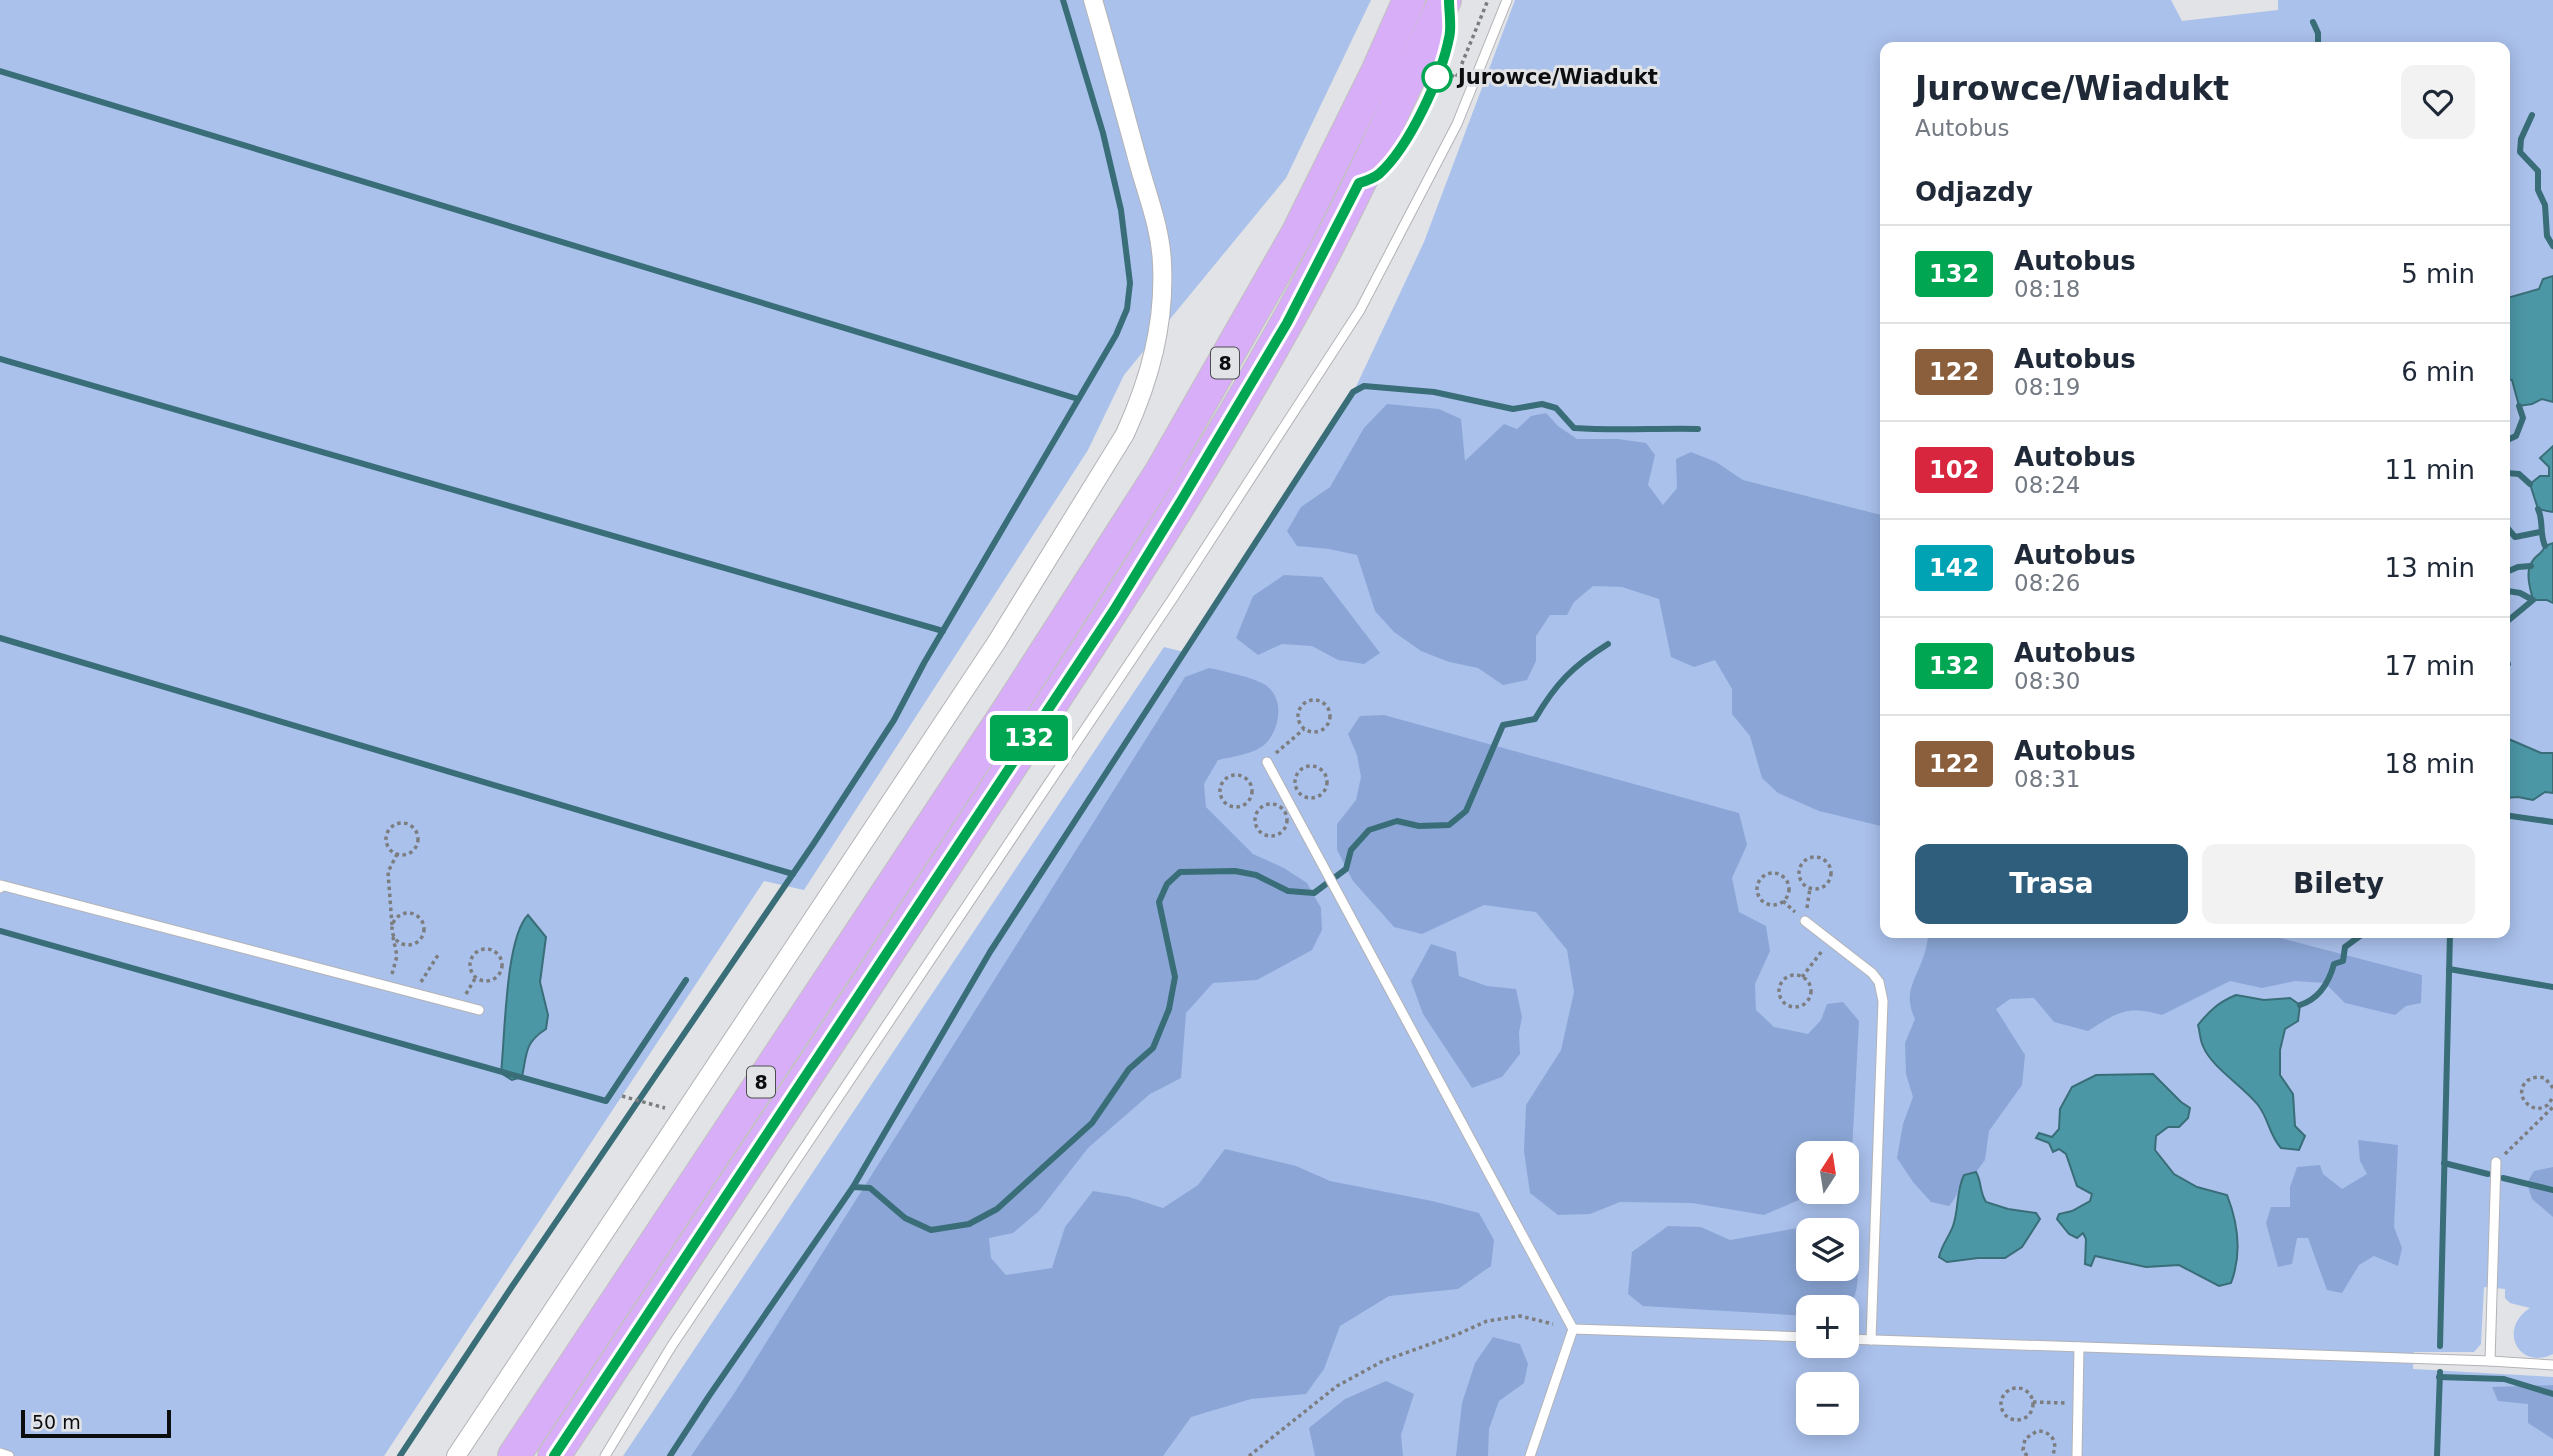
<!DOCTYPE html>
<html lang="pl">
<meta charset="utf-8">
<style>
:root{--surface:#fff;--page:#f2f2f3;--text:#1f2937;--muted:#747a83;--line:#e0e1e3;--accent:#2f5d7c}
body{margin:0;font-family:"DejaVu Sans",sans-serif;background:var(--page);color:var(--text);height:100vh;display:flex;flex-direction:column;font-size:26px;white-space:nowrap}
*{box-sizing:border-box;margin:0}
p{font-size:23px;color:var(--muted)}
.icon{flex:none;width:38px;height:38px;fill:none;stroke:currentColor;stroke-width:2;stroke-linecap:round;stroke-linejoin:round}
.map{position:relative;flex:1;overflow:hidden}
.panel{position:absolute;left:1880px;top:42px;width:630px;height:896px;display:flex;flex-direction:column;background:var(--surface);border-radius:14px;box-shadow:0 4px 18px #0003}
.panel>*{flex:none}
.badge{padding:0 14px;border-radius:5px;font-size:24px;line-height:46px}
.needle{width:46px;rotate:12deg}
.tools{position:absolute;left:1796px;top:1141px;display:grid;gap:14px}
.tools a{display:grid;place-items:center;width:63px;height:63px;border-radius:14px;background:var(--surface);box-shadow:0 4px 18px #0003;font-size:35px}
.scale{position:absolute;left:21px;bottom:18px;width:150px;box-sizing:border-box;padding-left:7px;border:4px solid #0c0d0e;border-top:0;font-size:19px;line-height:24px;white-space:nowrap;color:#0c0d0e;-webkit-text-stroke:5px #e1e3e6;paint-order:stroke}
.map>.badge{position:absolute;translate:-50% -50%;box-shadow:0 0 0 4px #fff}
h2{padding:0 35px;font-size:26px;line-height:63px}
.round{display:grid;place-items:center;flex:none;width:74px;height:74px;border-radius:14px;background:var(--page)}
.overview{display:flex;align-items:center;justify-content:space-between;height:119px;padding:0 35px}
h1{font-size:33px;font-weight:700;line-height:52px}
.button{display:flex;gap:14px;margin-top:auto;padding:14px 35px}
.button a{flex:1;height:80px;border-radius:14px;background:var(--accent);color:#fff;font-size:28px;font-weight:700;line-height:80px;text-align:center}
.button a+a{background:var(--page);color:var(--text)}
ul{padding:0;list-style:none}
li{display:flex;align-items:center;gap:21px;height:98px;padding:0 35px;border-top:2px solid var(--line)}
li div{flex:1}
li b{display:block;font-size:26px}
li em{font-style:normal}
li .badge{min-width:77px;font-weight:700;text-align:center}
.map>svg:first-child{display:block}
.green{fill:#aac1ec;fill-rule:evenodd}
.forest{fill:#8ba6d6}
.water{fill:#4c97a6;stroke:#396e78;stroke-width:2}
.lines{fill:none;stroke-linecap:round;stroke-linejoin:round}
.stream{stroke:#396e78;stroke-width:6}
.lane-casing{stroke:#b2b3b7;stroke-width:11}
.street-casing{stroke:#b2b3b7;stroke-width:20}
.highway-casing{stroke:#c0c0c0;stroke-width:34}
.path{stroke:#7c7d7f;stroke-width:3.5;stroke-dasharray:3.5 3.5;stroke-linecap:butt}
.lane{stroke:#fff;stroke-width:9}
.street{stroke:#fff;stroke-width:18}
.highway{stroke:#d9aef8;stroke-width:32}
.line-casing{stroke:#fff;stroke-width:16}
.line{stroke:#00a651;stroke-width:10}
.stop-dot{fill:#fff;stroke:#00a651;stroke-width:3.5}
.labels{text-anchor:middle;stroke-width:6;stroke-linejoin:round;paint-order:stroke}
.shield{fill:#e1e3e6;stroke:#4c4d4f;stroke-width:2}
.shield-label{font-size:19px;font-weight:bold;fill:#0c0d0e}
.stop-label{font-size:21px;font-weight:bold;fill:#0c0d0e;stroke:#e1e3e6;text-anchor:start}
</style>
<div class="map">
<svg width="2553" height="1456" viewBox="0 0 2553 1456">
<rect width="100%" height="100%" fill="#e1e3e6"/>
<!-- green -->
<g class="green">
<path d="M 0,0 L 1371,0 L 1286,178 L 1124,375 L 1088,450 L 804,890 L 764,881 L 384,1456 L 0,1456 ZM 523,920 L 546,937 L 540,982 L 546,1029 C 524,1043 527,1053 522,1077 L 501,1073 L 506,996 Z"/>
<path d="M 1515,0 L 2171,0 L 2182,21 L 2278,10 L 2278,0 L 2553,0 L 2553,1354 C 2519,1371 2497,1329 2530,1308 L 2510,1303 L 2505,1298 L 2505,1289 L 2484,1287 L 2481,1344 L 2474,1352 L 2414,1352 L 2413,1369 L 2553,1377 L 2553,1456 L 623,1456 L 1164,647 L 1184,652 L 1353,393 L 1424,242 ZM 1885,47 L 2504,47 L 2504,933 L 1885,933 ZM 1808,1153 L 1846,1153 L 1846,1192 L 1808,1192 ZM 1808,1230 L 1846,1230 L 1846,1269 L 1808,1269 ZM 1808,1307 L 1846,1307 L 1846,1346 L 1808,1346 ZM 1808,1384 L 1846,1384 L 1846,1423 L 1808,1423 Z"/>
</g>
<!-- forest -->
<g class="forest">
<polygon points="1387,404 1439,409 1461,419 1465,461 1504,424 1517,429 1531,416 1546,413 1558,426 1577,439 1618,439 1646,443 1655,455 1648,485 1663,505 1677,488 1676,459 1691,452 1716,462 1743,480 1885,516 1885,827 1819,811 1778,793 1762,778 1750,736 1732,714 1732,689 1715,660 1694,667 1671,657 1659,599 1622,587 1593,586 1574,602 1567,615 1550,615 1536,636 1536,661 1527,680 1503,685 1478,668 1449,662 1421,651 1394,632 1375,611 1357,555 1329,549 1297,546 1287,531 1301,507 1330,487 1364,428"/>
<polygon points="1284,575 1322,577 1380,653 1364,664 1338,660 1312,646 1282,644 1258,655 1236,638 1253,596"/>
<path d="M 1209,668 C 1223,671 1257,678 1267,686 C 1285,700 1280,731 1264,745 C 1254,754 1231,757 1218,760 L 1204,784 L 1206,807 L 1253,854 L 1284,868 L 1307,883 L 1321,908 L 1322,930 L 1312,950 L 1257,980 L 1213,983 L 1186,1013 L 1181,1078 L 1150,1094 L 1088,1148 L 1039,1211 L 1013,1233 L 989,1238 L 991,1258 L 1006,1275 L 1052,1268 L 1065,1227 L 1093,1191 L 1129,1197 L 1163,1208 L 1198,1185 L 1225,1149 L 1296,1166 L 1330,1181 L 1432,1201 L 1479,1213 L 1494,1240 L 1491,1266 L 1458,1289 L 1389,1296 L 1340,1326 L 1324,1369 L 1306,1394 L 1251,1399 L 1191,1417 L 1163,1456 L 691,1456 L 735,1392 L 1185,677 Z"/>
<polygon points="1384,715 1739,813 1747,845 1732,878 1739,912 1766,926 1770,951 1755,984 1756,1010 1774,1027 1808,1034 1821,1020 1827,1004 1843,1002 1859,1021 1852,1151 1846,1159 1846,1153 1808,1153 1808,1192 1817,1192 1764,1215 1692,1203 1620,1202 1590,1214 1558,1215 1530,1193 1524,1151 1526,1105 1561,1050 1574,992 1567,950 1536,912 1484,905 1422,934 1394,927 1353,881 1337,850 1337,824 1356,800 1361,777 1357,755 1348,734 1360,716"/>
<path d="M 1929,933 L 2261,933 L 2422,975 L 2421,1003 L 2406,1006 L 2395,1015 L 2345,1003 L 2325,983 L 2295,981 L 2262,988 L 2230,981 L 2162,1015 C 2127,1005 2118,1012 2088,1031 L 2054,1022 L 2034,998 L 2010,999 L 1996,1009 L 2025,1055 L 2022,1085 L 1989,1131 L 1985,1160 L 1976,1172 L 1963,1175 C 1958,1188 1959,1195 1949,1206 L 1931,1202 L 1913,1182 L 1897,1158 L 1903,1124 L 1913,1097 L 1906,1074 L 1905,1043 L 1915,1019 C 1902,992 1916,980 1924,955 C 1927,948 1927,940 1929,933 Z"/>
<polygon points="1431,944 1456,952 1459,976 1487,986 1516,989 1522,1017 1519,1032 1520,1054 1502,1077 1472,1088 1423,1014 1411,981"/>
<polygon points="2358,1140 2398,1145 2394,1227 2402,1248 2398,1266 2374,1256 2359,1265 2342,1293 2327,1290 2308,1238 2297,1238 2292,1264 2278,1267 2266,1223 2271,1207 2290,1207 2290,1187 2297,1167 2320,1165 2323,1174 2342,1189 2367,1174 2360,1161"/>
<polygon points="2553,1167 2553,1217 2532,1199 2527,1183 2534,1171"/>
<path d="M 1815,1225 L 1822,1230 L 1808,1230 L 1808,1269 L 1846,1269 L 1846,1246 C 1864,1262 1859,1296 1846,1313 L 1846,1307 L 1808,1307 L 1808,1316 L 1643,1306 L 1628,1294 L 1632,1252 L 1668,1226 L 1701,1227 L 1730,1240 Z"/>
<polygon points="1493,1337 1520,1344 1528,1364 1524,1383 1499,1401 1489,1429 1488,1456 1456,1456 1462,1403 1475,1363"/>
<polygon points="1386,1381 1414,1394 1401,1435 1403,1456 1315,1456 1309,1428 1345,1399"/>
<polygon points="2553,1385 2553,1439 2528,1423 2528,1404 2498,1401 2492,1387"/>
</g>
<!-- water -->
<g class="water">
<polygon points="2553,276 2553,402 2542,399 2532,404 2519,406 2512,380 2504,378 2504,299 2539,289 2543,279"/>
<polygon points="2553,446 2553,511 2552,512 2538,509 2530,484 2540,476 2549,476 2549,467 2540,458"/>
<path d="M 2553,543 L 2553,603 L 2547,600 L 2533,600 C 2530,587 2524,571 2534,559 C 2539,553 2542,554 2545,546 Z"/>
<polygon points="2504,737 2541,753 2553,753 2553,793 2545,792 2533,800 2518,797 2504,798 2509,791 2504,775"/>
<path d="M 528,915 L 546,937 L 540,982 L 548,1015 L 546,1029 C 524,1043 527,1054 522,1077 L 512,1080 L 501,1073 C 505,1039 505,938 528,915 Z"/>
<path d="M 2236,995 L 2264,1000 L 2290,998 L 2300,1005 L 2298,1021 L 2285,1029 L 2280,1050 L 2280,1075 L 2293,1094 L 2295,1126 L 2305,1136 L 2299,1150 L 2281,1148 C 2269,1135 2269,1119 2258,1105 C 2243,1086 2211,1067 2203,1046 C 2200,1040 2200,1032 2198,1025 C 2210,1010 2219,1002 2236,995 Z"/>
<path d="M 2153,1074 L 2181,1102 L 2190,1108 L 2188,1118 L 2179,1127 L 2168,1127 L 2156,1136 L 2155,1150 L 2174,1174 L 2197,1187 L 2227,1195 C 2238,1223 2242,1254 2231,1283 L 2219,1286 L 2179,1265 L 2146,1267 L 2095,1256 L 2091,1266 L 2085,1264 L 2086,1239 L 2083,1233 L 2077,1238 L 2069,1234 L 2057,1219 L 2059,1214 L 2072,1211 L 2090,1201 L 2092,1194 L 2077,1186 L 2066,1154 L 2059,1149 L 2053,1152 L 2049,1143 L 2036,1138 L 2039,1133 L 2052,1137 L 2059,1129 L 2060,1109 L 2072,1087 L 2096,1075 Z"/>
<path d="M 1976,1172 C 1982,1182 1979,1191 1986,1202 L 2008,1209 L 2036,1213 L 2040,1219 L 2022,1247 L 2005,1258 L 1978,1258 L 1947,1262 L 1939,1257 C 1942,1244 1949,1237 1953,1226 C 1959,1209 1956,1191 1964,1175 Z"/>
</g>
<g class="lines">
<!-- stream -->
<g class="stream">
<polyline points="2313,22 2318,33 2318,47"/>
<polyline points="0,71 1078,399"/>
<polyline points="2532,115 2521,139 2520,152 2538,171 2538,190 2545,205 2547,236 2553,246"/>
<polyline points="0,359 943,631"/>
<polyline points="2504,444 2505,441 2516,436 2523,418 2519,406"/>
<polyline points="2504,471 2507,473 2519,474 2530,484"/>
<path d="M 2538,509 C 2544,522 2539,531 2545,546"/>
<polyline points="2504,524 2515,537 2540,532"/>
<polyline points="2504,573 2518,567 2531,566"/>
<polyline points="2504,624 2533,600 2520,593 2508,591"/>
<polyline points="0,638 793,874"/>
<polyline points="2504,656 2508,664 2504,667"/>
<polyline points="2504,815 2553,822"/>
<polyline points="0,931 606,1101 686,980"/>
<polyline points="2370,933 2378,933"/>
<polyline points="2449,969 2553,987"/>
<path d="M 2300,1005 C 2319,999 2329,982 2334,964 L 2343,961 L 2345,947 L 2364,933"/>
<polyline points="2444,1163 2488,1174"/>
<polyline points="2503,1178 2553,1190"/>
<path d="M 853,1187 L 990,952 L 1353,392 L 1364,386 L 1434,392 L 1513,409 L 1542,404 L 1556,408 L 1574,428 C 1615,431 1657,428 1698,429"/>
<polyline points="2440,1346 2450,933"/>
<polyline points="2439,1377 2504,1379 2553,1394"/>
<polyline points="400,1456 511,1288 814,843 894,720 924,663 1116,335 1127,309 1130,283 1121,210 1103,133 1063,0"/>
<path d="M 670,1456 L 709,1396 L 853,1187 L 870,1188 L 905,1218 L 931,1230 L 969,1224 L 997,1209 L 1092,1123 L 1129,1069 L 1153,1048 L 1169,1009 L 1175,977 L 1159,902 L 1167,884 L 1180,872 L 1235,871 L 1256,875 L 1288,891 L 1314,893 L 1346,869 L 1351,850 L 1369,830 L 1397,821 L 1419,826 L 1449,825 L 1466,811 L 1503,725 L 1535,719 C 1556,683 1573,666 1608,644"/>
<polyline points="2437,1456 2440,1372"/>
</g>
<defs>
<g id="lane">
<path d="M 1377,176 C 1413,138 1451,70 1449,17"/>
<polyline points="1267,762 1573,1329 1530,1456"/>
<polyline points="0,888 1,885 479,1010"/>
<polyline points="1805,921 1872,973 1879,982 1883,1001 1871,1340"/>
<polyline points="1573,1329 1808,1337"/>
<polyline points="1846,1339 2490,1361 2553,1365"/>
<polyline points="2490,1361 2496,1162"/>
<polyline points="0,1453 9,1456"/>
<polyline points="605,1456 671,1347 1173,598 1360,310 1457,124 1507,0"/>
<polyline points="2077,1456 2079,1347"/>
</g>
<path id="street" d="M 456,1456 L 996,643 L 1125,434 C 1150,379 1165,324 1162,264 C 1161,230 1148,197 1139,165 C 1124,110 1109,55 1093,0"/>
<g id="highway">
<polyline points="514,1456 1009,709 1161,472 1297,234 1378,70 1409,0"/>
<path d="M 554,1456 C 698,1239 843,1022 986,804 C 1089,647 1194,489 1286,324 C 1345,219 1395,109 1445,0"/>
</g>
</defs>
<!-- lane casing -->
<use href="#lane" class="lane-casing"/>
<!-- street casing -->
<use href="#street" class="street-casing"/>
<!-- highway casing -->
<use href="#highway" class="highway-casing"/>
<!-- path -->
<g class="path">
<polyline points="1451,75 1456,78 1488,0"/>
<circle cx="1314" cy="716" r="16"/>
<polyline points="1276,753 1304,729"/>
<circle cx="1311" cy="782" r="16"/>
<circle cx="1236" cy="791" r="16"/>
<circle cx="1271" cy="820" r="16"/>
<circle cx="402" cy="839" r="16"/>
<circle cx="1815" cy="873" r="16"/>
<circle cx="1773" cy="889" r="16"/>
<polyline points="1783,901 1795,912"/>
<polyline points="1807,908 1810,888"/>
<circle cx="408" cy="929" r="16"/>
<polyline points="392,925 388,872 397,854"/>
<circle cx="486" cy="965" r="16"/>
<polyline points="392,974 397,956 393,937"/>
<circle cx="1795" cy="991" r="16"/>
<polyline points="1802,977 1822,951"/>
<polyline points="421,982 438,955"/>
<polyline points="466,994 476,977"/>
<path d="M 2553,1088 L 2545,1078 C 2519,1072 2512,1103 2538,1109 L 2548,1105 L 2553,1097"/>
<polyline points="622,1096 665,1108"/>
<polyline points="2505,1154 2553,1107"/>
<circle cx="2017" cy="1404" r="16"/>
<polyline points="2033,1402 2066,1403"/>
<polyline points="1249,1456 1337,1386 1383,1361 1458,1334 1487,1321 1520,1316 1553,1324"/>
<path d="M 2027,1456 L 2023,1450 L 2025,1439 L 2037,1431 C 2052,1431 2059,1443 2052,1456"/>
</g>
<!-- lane -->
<use href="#lane" class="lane"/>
<!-- street -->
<use href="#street" class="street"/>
<!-- highway -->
<use href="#highway" class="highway"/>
</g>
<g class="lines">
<defs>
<path id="line" d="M 554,1456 L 1114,610 L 1181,501 L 1287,323 L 1359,183 C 1366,181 1374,178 1379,174 C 1409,147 1441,78 1449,38 C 1452,27 1449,12 1449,0"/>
</defs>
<!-- line casing -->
<use href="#line" class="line-casing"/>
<!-- line -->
<use href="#line" class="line"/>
</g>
<!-- markers -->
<circle class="stop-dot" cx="1437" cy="77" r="14"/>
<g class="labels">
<!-- shield labels -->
<g class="shield">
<rect x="1211" y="347.5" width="28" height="31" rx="5"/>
<rect x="747" y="1066.5" width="28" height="31" rx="5"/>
</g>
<g class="shield-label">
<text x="1225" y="370">8</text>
<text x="761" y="1089">8</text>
</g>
<!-- stop labels -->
<g class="stop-label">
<text x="1458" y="84">Jurowce/Wiadukt</text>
</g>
</g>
</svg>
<div class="tools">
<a><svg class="needle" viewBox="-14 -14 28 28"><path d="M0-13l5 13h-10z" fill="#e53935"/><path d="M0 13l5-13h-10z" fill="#747a83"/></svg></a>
<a><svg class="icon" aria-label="layers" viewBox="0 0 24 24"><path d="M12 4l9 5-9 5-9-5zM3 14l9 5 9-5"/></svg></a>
<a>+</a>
<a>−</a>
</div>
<div class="scale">50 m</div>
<b class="badge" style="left:1029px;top:738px;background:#00a651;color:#fff">132</b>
<section class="panel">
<div class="overview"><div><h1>Jurowce/Wiadukt</h1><p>Autobus</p></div><a class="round"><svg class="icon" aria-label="heart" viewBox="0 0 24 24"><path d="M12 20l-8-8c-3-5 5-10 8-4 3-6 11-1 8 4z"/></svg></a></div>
<h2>Odjazdy</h2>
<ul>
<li><span class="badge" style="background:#00a651;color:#fff">132</span><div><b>Autobus</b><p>08:18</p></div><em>5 min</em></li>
<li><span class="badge" style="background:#8b5e3c;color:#fff">122</span><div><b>Autobus</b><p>08:19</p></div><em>6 min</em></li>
<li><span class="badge" style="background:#d7263d;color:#fff">102</span><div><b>Autobus</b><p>08:24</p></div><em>11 min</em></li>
<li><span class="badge" style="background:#00a3b4;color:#fff">142</span><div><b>Autobus</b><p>08:26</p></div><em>13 min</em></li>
<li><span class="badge" style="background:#00a651;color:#fff">132</span><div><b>Autobus</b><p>08:30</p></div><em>17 min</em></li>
<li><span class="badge" style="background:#8b5e3c;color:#fff">122</span><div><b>Autobus</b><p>08:31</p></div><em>18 min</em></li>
</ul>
<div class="button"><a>Trasa</a><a>Bilety</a></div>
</section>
</div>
